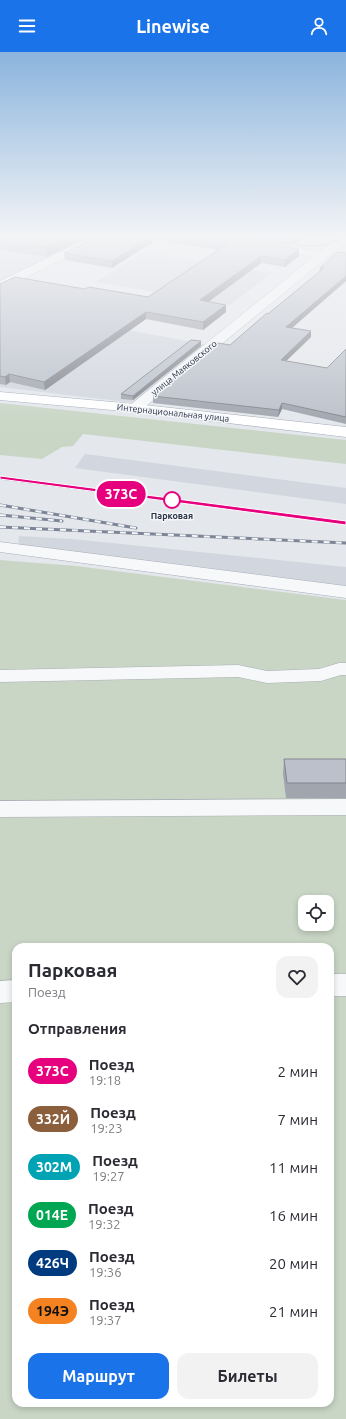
<!DOCTYPE html>
<html lang="ru">
<meta charset="utf-8">
<style>
:root{--surface:#fff;--page:#f2f2f3;--text:#2b2b33;--muted:#7c7c81;--accent:#1a73e8}
body{margin:0;font-family:Ubuntu,sans-serif;background:var(--page);color:var(--text);height:100vh;display:flex;flex-direction:column;font-size:15px;white-space:nowrap}
*{box-sizing:border-box;margin:0}
p{font-size:13px;color:var(--muted)}
.icon{flex:none;width:22px;height:22px;fill:none;stroke:currentColor;stroke-width:2;stroke-linecap:round;stroke-linejoin:round}
.map{position:relative;flex:1;overflow:hidden}
.drawer{position:absolute;left:12px;top:891px;width:322px;height:464px;display:flex;flex-direction:column;background:var(--surface);border-radius:12px;box-shadow:0 2px 6px #0003}
.drawer>*{flex:none}
.badge{padding:0 8px;border-radius:13px;font-size:14px;line-height:26px}
.controls{position:absolute;left:298px;top:843px;display:grid;gap:8px}
.controls a{display:grid;place-items:center;width:36px;height:36px;border-radius:8px;background:var(--surface);box-shadow:0 2px 6px #0003;font-size:20px}
.map>.badge{position:absolute;translate:-50% -50%;box-shadow:0 0 0 2px #fff}
h2{padding:0 16px;font-size:15px;line-height:36px}
.round{display:grid;place-items:center;flex:none;width:42px;height:42px;border-radius:12px;background:var(--page)}
.overview{display:flex;align-items:center;justify-content:space-between;height:68px;padding:0 16px}
h1{font-size:19px;font-weight:700;line-height:30px}
.primary-button{display:flex;gap:8px;margin-top:auto;padding:8px 16px}
.primary-button a{flex:1;height:46px;border-radius:12px;background:var(--accent);color:#fff;font-size:16px;font-weight:700;line-height:46px;text-align:center}
.primary-button a+a{background:var(--page);color:var(--text)}
ul{padding:0;list-style:none}
li{display:flex;align-items:center;gap:12px;height:48px;padding:0 16px}
li div{flex:1}
li b{display:block;font-size:15px}
li em{font-style:normal}
li .badge{min-width:44px;font-weight:700;text-align:center}
header{display:flex;justify-content:space-between;align-items:center;height:52px;padding:0 16px;background:var(--accent);color:#fff;font-size:18px;font-weight:700}
.map>svg:first-child{display:block}
.built{fill:#d2d6de}
.green{fill:#c9d6c5;fill-rule:evenodd}
.lines{fill:none;stroke-linecap:round;stroke-linejoin:round}
.minor-casing{stroke:#a9aeb7;stroke-width:1}
.major-casing{stroke:#a3abb8;stroke-width:1}
.minor{fill:#f7f8fa;fill-rule:evenodd}
.major{fill:#fff;fill-rule:evenodd}
.tram{stroke:#7d8696;stroke-width:1}
.rail-casing{stroke:#7d8696;stroke-width:3}
.rail{stroke:#f4f6f9;stroke-width:2;stroke-dasharray:6;stroke-linecap:butt}
.wall{fill:#a1a5ae}
.shaded-wall{fill:#83868d}
.building{fill:#bbc0ca;stroke:#83868d}
.line{fill:#e6007e;stroke:#fff}
.stop-dot{fill:#fff;stroke:#e6007e;stroke-width:2}
.labels{text-anchor:middle;stroke-width:3;stroke-linejoin:round;paint-order:stroke}
.far-street-label{font-size:9px;fill:#2b3445;stroke:#f4f6f9}
.far-stop-label{font-size:9px;font-weight:bold;fill:#2b3445;stroke:#f4f6f9}
</style>
<header><svg class="icon" aria-label="menu" viewBox="0 0 24 24"><path d="M4 6h16M4 12h16M4 18h16"/></svg>Linewise<svg class="icon" aria-label="person" viewBox="0 0 24 24"><circle cx="12" cy="8" r="4"/><path d="M4 21q1-7 8-7t8 7"/></svg></header>
<div class="map">
<svg width="346" height="1367" viewBox="0 0 346 1367">
<rect width="100%" height="100%" fill="#e4e7ec"/>
<!-- built -->
<g class="built">
<polygon points="0,185 98,185 0,230"/>
<polygon points="144,200 272,221 230,253 96,230"/>
<polygon points="0,254 208,293 136,351 0,335"/>
<polygon points="85,402 346,436 346,452 75,416"/>
<polygon points="19,484 72,487 346,515 346,541 18,498"/>
</g>
<!-- green -->
<g class="green">
<polygon points="0,351 346,388 346,412 83,382 73,394 62,395 42,407 0,403"/>
<path d="M 0,508 L 76,514 L 346,548 L 346,1367 L 0,1367 ZM 305,850 L 327,850 L 327,872 L 305,872 ZM 16,895 L 330,895 L 330,1351 L 16,1351 Z"/>
</g>
<g class="lines">
<defs>
<g id="minor">
<polygon points="91,185 104,185 103,187 0,238 0,229"/>
<polygon points="203,185 226,185 321,199 339,185 346,185 346,190 140,359 135,360 130,359 128,356 130,353 313,205 208,188 204,187"/>
<polygon points="0,490 346,534 346,546 0,500"/>
<polygon points="339,611 346,611 346,623 341,623 321,629 267,631 238,625 0,630 0,618 238,613 267,619 319,617"/>
<polygon points="346,747 346,763 0,765 0,749"/>
<rect x="330" y="922" width="16" height="22"/>
<polygon points="16,928 16,950 0,951 0,929"/>
</g>
<polygon id="major" points="0,340 135,352 346,375 346,385 135,360 0,348"/>
</defs>
<!-- minor casing -->
<use href="#minor" class="minor-casing"/>
<!-- major casing -->
<use href="#major" class="major-casing"/>
<!-- minor -->
<use href="#minor" class="minor"/>
<!-- major -->
<use href="#major" class="major"/>
<!-- tram -->
<path class="tram" d="M 282,191 C 303,195 324,197 343,185"/>
<defs>
<g id="rail">
<polyline points="0,426 346,471"/>
<polyline points="0,453 136,476"/>
<polyline points="0,463 62,469"/>
<polyline points="0,475 346,491"/>
</g>
</defs>
<!-- rail casing -->
<use href="#rail" class="rail-casing"/>
<!-- rail -->
<use href="#rail" class="rail"/>
</g>
<!-- wall -->
<g class="wall">
<polygon points="0,185 84,187 47,205 0,198"/>
<polygon points="97,185 219,185 299,204 285,215 261,211 208,250 226,260 203,278 146,267 45,338 10,330 6,333 0,332 0,232 85,237 148,245 218,198 156,188 112,216 65,208 64,201"/>
<polygon points="233,185 305,185 293,193"/>
<polygon points="346,201 346,229 292,276 311,279 311,285 286,309 327,316 346,297 346,372 282,357 278,365 153,351 153,344 230,293 319,220 320,216"/>
<polygon points="201,289 201,294 133,348 121,347 121,342"/>
<polygon points="284,707 346,707 346,746 286,746 283,722"/>
</g>
<!-- shaded-wall -->
<g class="shaded-wall">
<polygon points="68,185 84,185 84,187 47,205 46,195"/>
<polygon points="150,185 156,185 156,188 112,216 112,209"/>
<polygon points="296,185 305,185 293,193 293,186"/>
<polygon points="299,197 299,204 285,215 285,208"/>
<polygon points="261,204 261,211 200,256 200,248"/>
<polygon points="346,224 346,229 286,281 286,275"/>
<polygon points="226,253 226,260 203,278 203,270"/>
<polygon points="146,260 146,267 45,338 44,330"/>
<polygon points="311,279 311,285 281,314 281,308"/>
<polygon points="201,289 201,294 133,348 133,344"/>
<polygon points="9,322 10,330 6,333 5,325"/>
<polygon points="282,351 282,357 278,365 279,358"/>
</g>
<!-- building -->
<g class="building">
<polygon points="0,185 68,185 46,195 0,188"/>
<polygon points="97,185 150,185 112,209 64,201"/>
<polygon points="179,185 219,185 299,197 285,208 261,204 200,248 226,253 203,270 146,260 44,330 9,322 5,325 0,324 0,232 15,225 85,237 89,235 148,245 227,192"/>
<polygon points="280,185 296,185 293,186"/>
<polygon points="337,200 346,201 346,224 286,275 311,279 281,308 327,316 346,297 346,365 282,351 279,358 153,344 218,291 230,293 267,261 268,262 324,216 320,216"/>
<polygon points="191,288 201,289 133,344 121,342"/>
<polygon points="284,707 346,707 346,731 287,731"/>
</g>
<!-- sky -->
<linearGradient id="sky" x2="0" y2="1"><stop stop-color="#8bb4dd"/><stop offset="0.49" stop-color="#f3f4f6"/><stop offset="1" stop-color="#f3f4f6" stop-opacity="0"/></linearGradient>
<rect width="346" height="376" fill="url(#sky)"/>
<!-- line -->
<polygon class="line" points="0,424 346,469 346,473 0,427"/>
<!-- markers -->
<circle class="stop-dot" cx="172" cy="448" r="8"/>
<g class="labels">
<!-- far-street labels -->
<g class="far-street-label">
<text transform="translate(184 316) rotate(-39)" y="3">улица Маяковского</text>
<text transform="translate(173 361) rotate(6)" y="3">Интернациональная улица</text>
</g>
<!-- far-stop labels -->
<g class="far-stop-label">
<text x="172" y="467">Парковая</text>
</g>
</g>
</svg>
<div class="controls">
<a><svg class="icon" aria-label="locate" viewBox="0 0 24 24"><circle cx="12" cy="12" r="6"/><path d="M12 2v4M12 18v4M2 12h4M18 12h4"/></svg></a>
</div>
<b class="badge" style="left:121px;top:442px;background:#e6007e;color:#fff">373C</b>
<section class="drawer">
<div class="overview"><div><h1>Парковая</h1><p>Поезд</p></div><a class="round"><svg class="icon" aria-label="heart" viewBox="0 0 24 24"><path d="M12 20l-8-8c-3-5 5-10 8-4 3-6 11-1 8 4z"/></svg></a></div>
<h2>Отправления</h2>
<ul>
<li><span class="badge" style="background:#e6007e;color:#fff">373C</span><div><b>Поезд</b><p>19:18</p></div><em>2 мин</em></li>
<li><span class="badge" style="background:#8b5e3c;color:#fff">332Й</span><div><b>Поезд</b><p>19:23</p></div><em>7 мин</em></li>
<li><span class="badge" style="background:#00a3b4;color:#fff">302М</span><div><b>Поезд</b><p>19:27</p></div><em>11 мин</em></li>
<li><span class="badge" style="background:#00a651;color:#fff">014Е</span><div><b>Поезд</b><p>19:32</p></div><em>16 мин</em></li>
<li><span class="badge" style="background:#003b80;color:#fff">426Ч</span><div><b>Поезд</b><p>19:36</p></div><em>20 мин</em></li>
<li><span class="badge" style="background:#f58220;color:#111">194Э</span><div><b>Поезд</b><p>19:37</p></div><em>21 мин</em></li>
</ul>
<div class="primary-button"><a>Маршрут</a><a>Билеты</a></div>
</section>
</div>
